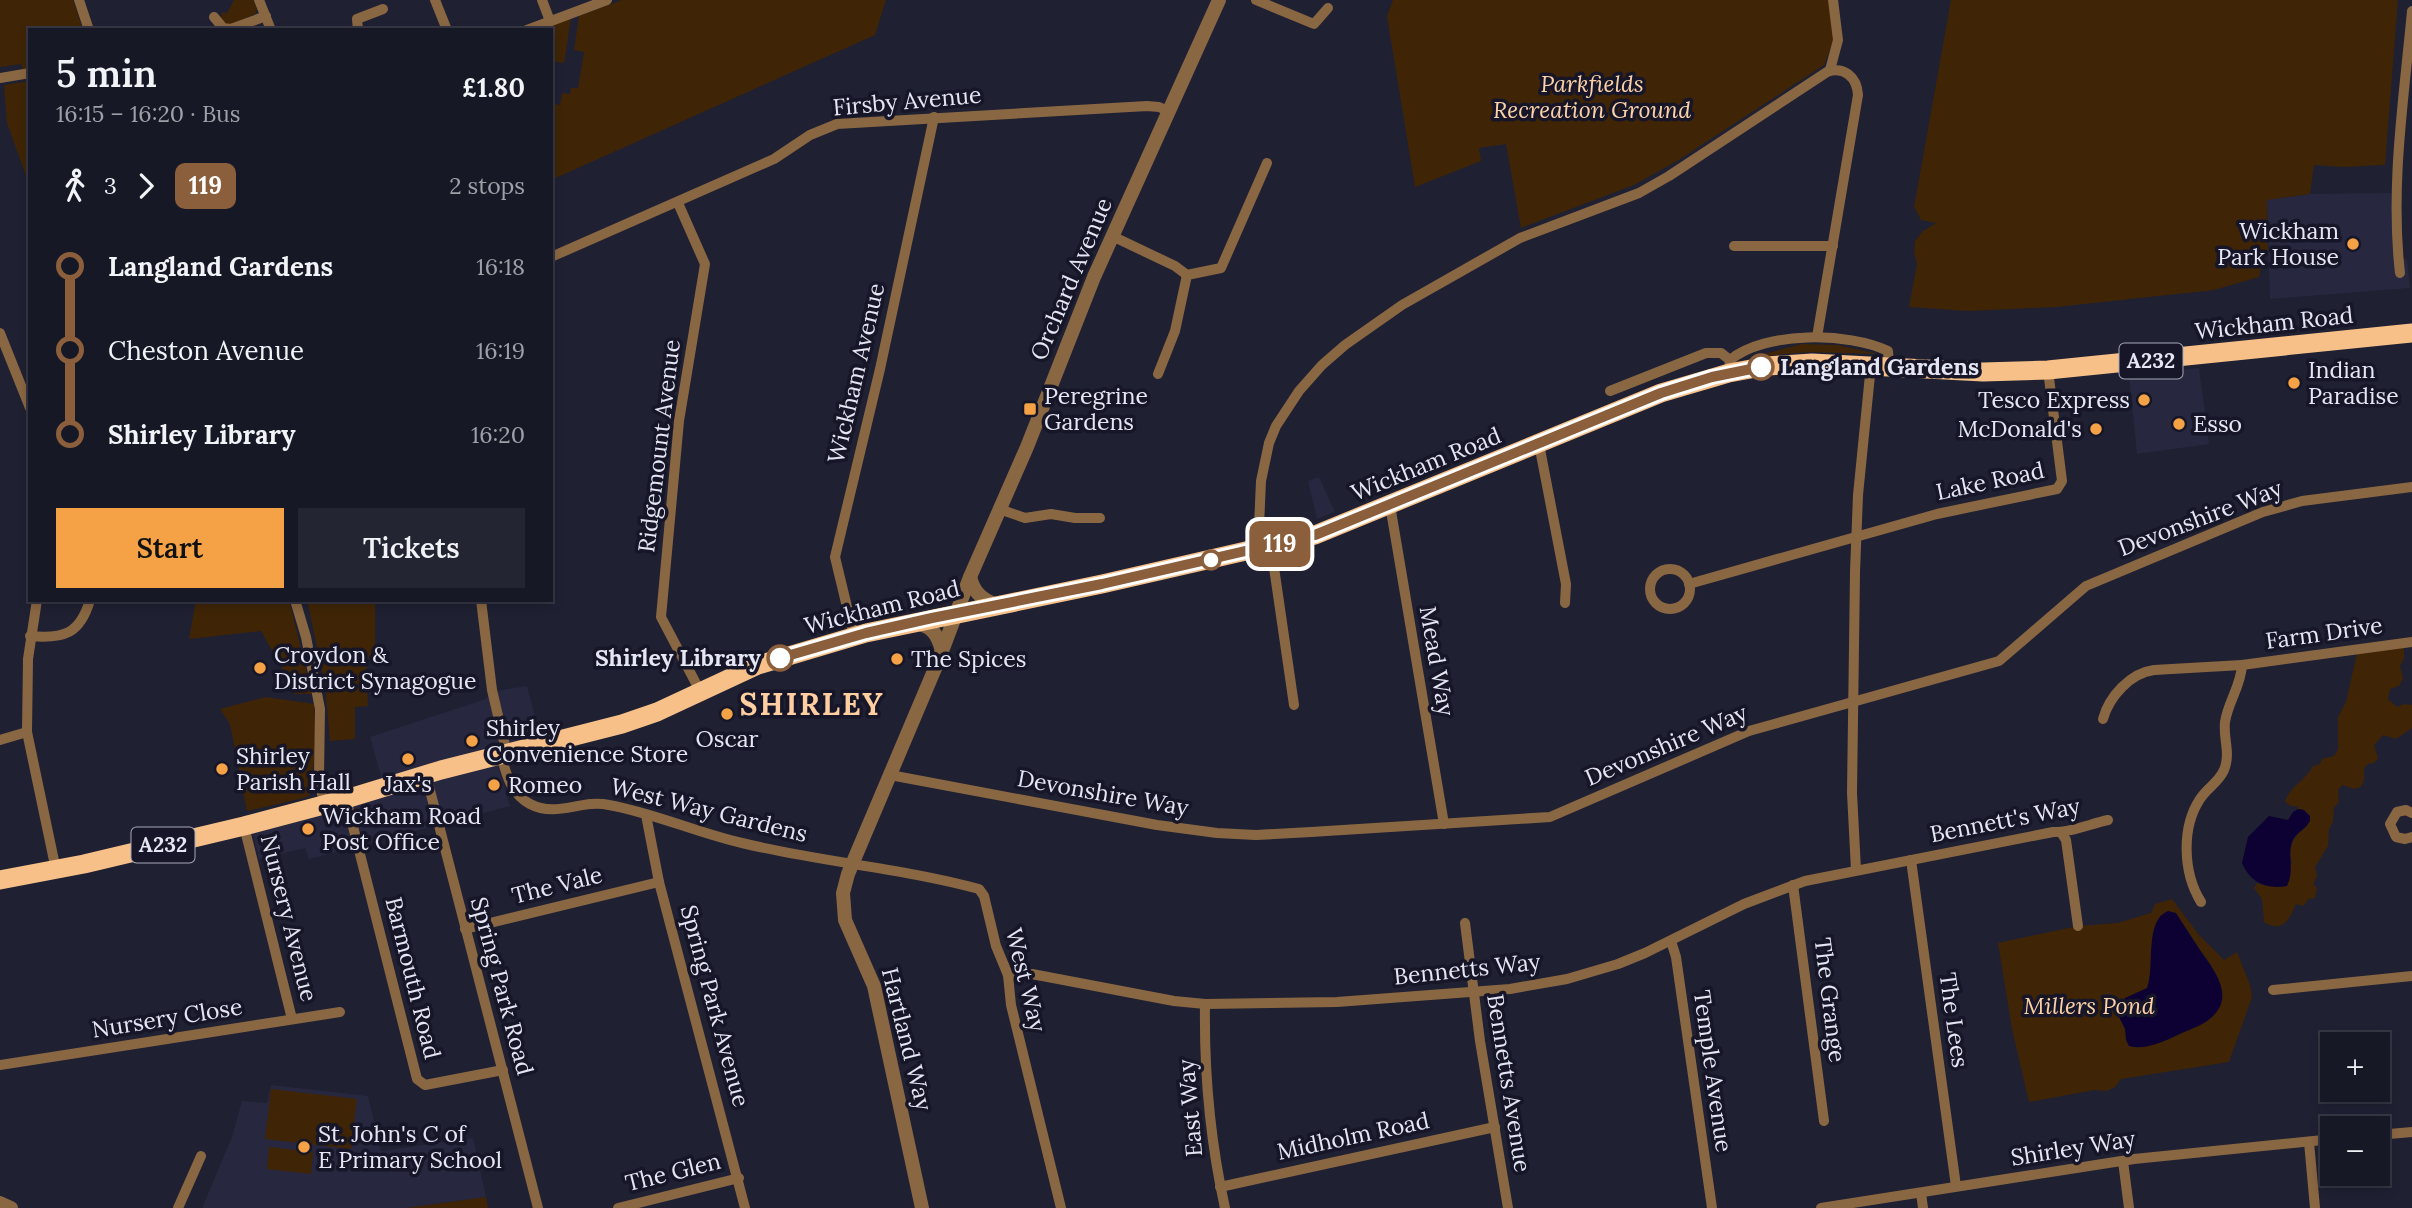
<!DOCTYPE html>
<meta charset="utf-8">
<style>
:root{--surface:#171826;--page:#242532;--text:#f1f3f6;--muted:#9ea0a7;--line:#363743;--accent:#f5a246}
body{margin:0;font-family:Lora,serif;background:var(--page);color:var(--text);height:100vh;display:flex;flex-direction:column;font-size:26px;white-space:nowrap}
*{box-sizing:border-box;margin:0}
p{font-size:23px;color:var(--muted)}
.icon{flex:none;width:38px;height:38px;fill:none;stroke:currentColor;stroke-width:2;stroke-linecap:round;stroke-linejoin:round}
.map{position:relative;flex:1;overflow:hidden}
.side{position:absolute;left:28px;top:28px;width:525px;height:574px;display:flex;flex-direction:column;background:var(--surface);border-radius:0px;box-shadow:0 4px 10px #0003,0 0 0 2px var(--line)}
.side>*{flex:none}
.badge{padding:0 14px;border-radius:10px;font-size:24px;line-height:46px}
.fabs{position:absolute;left:2320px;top:1032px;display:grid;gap:14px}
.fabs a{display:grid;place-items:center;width:70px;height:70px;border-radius:0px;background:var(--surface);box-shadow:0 4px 10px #0003,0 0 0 2px var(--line);font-size:35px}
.map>.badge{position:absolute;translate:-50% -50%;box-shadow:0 0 0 4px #fff}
.legs{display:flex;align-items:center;gap:10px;height:77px;padding:0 28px;font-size:23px}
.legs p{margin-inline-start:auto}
.summary{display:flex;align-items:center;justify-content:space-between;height:119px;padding:0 28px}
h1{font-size:38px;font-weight:600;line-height:52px}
.button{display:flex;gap:14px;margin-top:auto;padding:14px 28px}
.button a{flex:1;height:80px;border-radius:0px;background:var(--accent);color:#111;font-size:28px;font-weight:600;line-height:80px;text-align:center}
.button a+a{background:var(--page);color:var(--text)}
ul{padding:0 28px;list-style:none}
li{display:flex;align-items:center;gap:24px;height:84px;font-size:26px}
li i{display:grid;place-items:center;width:10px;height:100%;margin:0 9px;background:currentColor}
li i::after{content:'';width:18px;height:18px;margin:-9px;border:5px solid;border-radius:50%;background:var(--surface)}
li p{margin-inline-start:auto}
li:first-child i{background:linear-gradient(#0000 50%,currentColor 0)}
li:last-child i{background:linear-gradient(currentColor 50%,#0000 0)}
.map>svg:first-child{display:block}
.built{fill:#27273f}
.green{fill:#3f2506}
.water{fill:#0c0132}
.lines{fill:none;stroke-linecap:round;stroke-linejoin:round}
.minor{stroke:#8a6743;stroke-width:10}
.tertiary{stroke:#8a6743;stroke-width:14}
.trunk{stroke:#f7c088;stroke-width:19}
.line-1-casing{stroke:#fff;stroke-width:16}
.line-1{stroke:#8b5e3c;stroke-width:10}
.poi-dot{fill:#f5a246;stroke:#161628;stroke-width:2.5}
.stop-1-dot{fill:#fff;stroke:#8b5e3c;stroke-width:3.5}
.labels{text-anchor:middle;stroke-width:7;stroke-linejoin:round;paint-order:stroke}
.shield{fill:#161628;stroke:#a7a8b6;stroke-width:2}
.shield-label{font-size:21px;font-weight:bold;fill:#e5e6f3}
.park-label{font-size:23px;font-style:italic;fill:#fcd1a8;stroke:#161628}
.street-label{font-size:23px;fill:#e5e6f3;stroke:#161628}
.poi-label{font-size:23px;fill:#e5e6f3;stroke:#161628;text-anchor:start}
.stop-label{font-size:23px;font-weight:bold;fill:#e5e6f3;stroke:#161628;text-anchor:start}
.district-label{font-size:30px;font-weight:bold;letter-spacing:2px;fill:#fecea1;stroke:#161628}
</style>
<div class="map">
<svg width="2412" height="1208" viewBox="0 0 2412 1208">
<rect width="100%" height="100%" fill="#1f2032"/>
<!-- built -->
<g class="built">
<polygon points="2392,193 2392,234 2395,260 2407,259 2410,288 2270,299 2267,200 2310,194"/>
<polygon points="2199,368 2209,444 2137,454 2129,375"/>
<polygon points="1319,477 1335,512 1317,519 1308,481"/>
<polygon points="527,686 544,751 497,763 510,806 309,859 305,848 259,859 252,830 386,794 370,737 483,700 501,690"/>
<polygon points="271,1085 368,1096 381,1151 473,1138 486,1197 406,1208 202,1208 232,1137 242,1101 267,1103"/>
</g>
<!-- green -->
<g class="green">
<polygon points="0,0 73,0 83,30 30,30 30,69 23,71 21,64 0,67"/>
<polygon points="234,0 254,0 257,10 255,14 231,25 224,24 221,18 222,12 227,13"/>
<polygon points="622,0 886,0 875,35 551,180 551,103 560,105 562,93 570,94 571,88 578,88 584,52 574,50 579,16"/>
<polygon points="1393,0 1828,0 1834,39 1824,65 1677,161 1634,185 1521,228 1506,144 1479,148 1481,161 1415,187 1387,16"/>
<polygon points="1951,0 2398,0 2385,165 2342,167 2314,165 2310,194 2267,200 2268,258 2259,251 2262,263 2259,277 2214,290 2056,307 1968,311 1909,307 1917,264 1914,252 1915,241 1923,231 1936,223 1921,220 1914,207"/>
<polygon points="571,18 564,63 551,61 555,36 551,35 551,30 540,30"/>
<polygon points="30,81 30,187 7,123 4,85"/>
<polygon points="1802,344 1838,345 1878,354 1810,352 1753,357"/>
<polygon points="196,600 289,600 312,694 294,694 288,679 261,631 189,639"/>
<path d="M 307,600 L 375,600 L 375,648 C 361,661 368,688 368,706 L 355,707 L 355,739 L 330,741 L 325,685 Z"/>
<path d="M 2404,648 L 2404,658 L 2400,666 L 2403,678 L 2399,686 L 2390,689 L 2388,699 L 2397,707 L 2404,704 L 2412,705 L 2412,728 L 2396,739 L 2383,735 L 2374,745 L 2378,758 L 2374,763 L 2368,764 L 2364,768 L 2364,780 L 2361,787 L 2354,789 L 2342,785 L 2338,790 L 2339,802 L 2334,807 L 2333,822 L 2329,829 L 2328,846 L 2315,867 L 2317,876 L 2313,884 L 2317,888 L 2315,898 L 2308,899 L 2304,906 L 2296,904 C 2290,919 2282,934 2264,922 L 2262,899 L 2254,888 L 2257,883 L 2263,885 L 2292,864 C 2287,847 2293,836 2307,826 L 2304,810 L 2298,809 L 2297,806 L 2291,806 L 2285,802 C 2289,787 2306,780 2313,766 L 2320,764 L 2322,759 L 2334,756 L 2338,749 L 2338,717 L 2346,702 L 2357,653 Z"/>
<polygon points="266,697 314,704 316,744 310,792 309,796 304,798 247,811 230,724 220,709"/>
<polygon points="2172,899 2199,935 2224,960 2237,952 2250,985 2252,997 2229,1062 2121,1079 2115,1087 2107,1091 2094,1090 2029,1102 2012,1029 1998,943 2078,926 2118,923 2151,913 2155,904"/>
<polygon points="271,1089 357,1099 351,1149 265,1139"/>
<polygon points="269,1147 313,1152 311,1174 267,1169"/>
<polygon points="486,1197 488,1208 406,1208"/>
</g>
<!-- water -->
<g class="water">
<path d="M 2298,809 L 2304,810 L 2310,816 L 2310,821 C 2305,830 2296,832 2292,842 C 2287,858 2295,869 2287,886 C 2266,890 2250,882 2242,863 L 2248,837 L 2269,816 L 2288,820 L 2293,812 Z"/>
<path d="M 2168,911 L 2176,913 C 2184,925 2192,938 2200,950 C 2214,970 2236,996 2211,1018 C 2203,1025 2191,1029 2182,1033 C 2167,1040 2146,1051 2129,1046 L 2126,1040 L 2125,1029 L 2117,1013 L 2125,998 L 2147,988 C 2155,968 2144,920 2168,911 Z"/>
</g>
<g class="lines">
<!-- minor -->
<g class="minor">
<polyline points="79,0 89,30"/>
<polyline points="259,0 271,30"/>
<polyline points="435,0 447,30"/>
<polyline points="542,0 550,21"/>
<polyline points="1256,0 1314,24 1328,8"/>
<polyline points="214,17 223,28 231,29 266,16"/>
<polyline points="358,30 357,19 383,9"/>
<polyline points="527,30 607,0"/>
<polyline points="1830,70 1838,40 1833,0"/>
<polyline points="0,78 30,73"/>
<polyline points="678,203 705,264 679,421 661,617 700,691"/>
<polyline points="1112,236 1175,266 1187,275"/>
<polyline points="1734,246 1833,246"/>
<polyline points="551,257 774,159 810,135 837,124 1147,106 1159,107 1168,111"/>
<path d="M 2400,273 C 2390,186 2404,98 2412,11"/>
<polyline points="0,333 30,408"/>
<path d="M 1729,373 L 1730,360 C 1765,331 1849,332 1888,351 L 1889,365"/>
<polyline points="1158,374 1175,331 1187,275 1221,268 1267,163"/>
<polyline points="1610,391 1706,353 1721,353 1730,360"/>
<polyline points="1539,444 1566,584 1565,603"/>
<polyline points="1390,505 1444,824"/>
<polyline points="999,509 1025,518 1051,514 1075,518 1100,518"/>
<polyline points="1271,547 1294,705"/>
<path d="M 1258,549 L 1261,481 L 1269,443 L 1276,426 L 1299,391 L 1322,365 L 1345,345 L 1402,305 L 1520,238 L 1639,193 L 1669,176 L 1827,72 C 1844,66 1857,77 1858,95 L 1817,337"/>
<circle cx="1670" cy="589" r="20"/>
<polyline points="1689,584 1937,514 2057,489 2062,481 2048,370"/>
<polyline points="37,600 28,659 27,732 56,870"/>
<polyline points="295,600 306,637 320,709 319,776 324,806"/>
<polyline points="481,600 492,690 507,754"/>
<path d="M 30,636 C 64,639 80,634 90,600"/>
<polyline points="854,636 835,557 880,369 934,117"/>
<path d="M 2103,719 C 2109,697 2130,673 2154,670 L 2242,665"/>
<polyline points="0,740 27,732"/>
<path d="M 501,755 C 506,774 511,794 530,804 C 557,818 581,799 609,805 C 654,813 697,833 742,843 C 820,862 902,868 979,889 L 984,896 L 996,946 L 1008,975 L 1011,1005 L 1061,1208"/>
<polyline points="426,775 538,1208"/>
<polyline points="890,775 1157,825 1217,833 1256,835 1311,832 1550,817 1749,731 1999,661 2086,586 2263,512 2302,501 2412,487"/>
<polyline points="346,799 417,1079 425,1085 503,1070"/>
<polyline points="2412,813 2406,810 2397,812 2390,824 2396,837 2405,839 2412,837"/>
<polyline points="646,815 659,882 745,1208"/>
<polyline points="244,826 292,1019"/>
<polyline points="2062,834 2066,840 2078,926"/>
<polyline points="1911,860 1956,1186"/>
<polyline points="1856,870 1852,793 1855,572 1858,495 1871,365"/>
<polyline points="1793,885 1824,1121"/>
<path d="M 2201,902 C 2183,873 2181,828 2200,799 C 2207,788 2219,782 2224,770 C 2231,753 2223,739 2225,722 C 2228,702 2241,686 2242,665 L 2412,642"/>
<polyline points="1465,923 1480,1041 1508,1208"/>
<polyline points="465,929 659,882"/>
<polyline points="1671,941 1676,957 1712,1208"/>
<path d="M 1008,975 L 1032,974 L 1174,1001 L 1205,1004 L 1337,1002 L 1510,989 L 1567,979 L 1618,964 L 1645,953 L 1744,904 L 1805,881 L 2053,832 C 2069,833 2090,824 2108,820"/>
<polyline points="2273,990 2412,976"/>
<path d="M 1205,1004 C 1204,1073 1210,1140 1225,1208"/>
<polyline points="0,1065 340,1012"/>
<polyline points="2378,1135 2412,1132"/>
<polyline points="2309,1142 2315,1208"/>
<polyline points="2123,1161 2129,1208"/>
<polyline points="1220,1187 1495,1127"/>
<polyline points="1921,1193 1923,1208"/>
<polyline points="178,1208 201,1156"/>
<polyline points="618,1208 739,1178"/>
<polyline points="1821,1208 2134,1159 2333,1139"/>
</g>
<!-- tertiary -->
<g class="tertiary">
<path d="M 970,577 C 974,593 982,599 996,605"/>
<path d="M 914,623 C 932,625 938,635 942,651"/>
<polyline points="0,1203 11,1208"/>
<polyline points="922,1208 874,986 845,920 843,893 848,874 939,659 970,577 1027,447 1094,277 1219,0"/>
</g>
<!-- trunk -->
<polyline class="trunk" points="0,880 84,864 244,826 346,799 441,770 622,724 657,712 758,665 866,633 1102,584 1315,535 1661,393 1729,373 1767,366 1812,363 1983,372 2048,370 2412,333"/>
</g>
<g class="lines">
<defs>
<polyline id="line-1" points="780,658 866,633 932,618 1102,584 1315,535 1661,393 1712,377 1761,367"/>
</defs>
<!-- line-1 casing -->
<use href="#line-1" class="line-1-casing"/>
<!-- line-1 -->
<use href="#line-1" class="line-1"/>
</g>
<!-- markers -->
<g class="poi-dot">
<circle cx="2353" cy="244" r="7"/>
<circle cx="2294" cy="383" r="7"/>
<circle cx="2144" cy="400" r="7"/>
<rect x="1023" y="402" width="14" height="14" rx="3.5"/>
<circle cx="2179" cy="424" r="7"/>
<circle cx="2096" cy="429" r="7"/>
<circle cx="897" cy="659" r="7"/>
<circle cx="260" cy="668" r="7"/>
<circle cx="727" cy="714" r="7"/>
<circle cx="472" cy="741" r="7"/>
<circle cx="408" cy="759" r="7"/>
<circle cx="222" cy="769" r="7"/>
<circle cx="494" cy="785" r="7"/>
<circle cx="308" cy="829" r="7"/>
<circle cx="304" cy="1147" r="7"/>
</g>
<g class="stop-1-dot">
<circle cx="1761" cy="367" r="12"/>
<circle cx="1211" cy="560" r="9"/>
<circle cx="780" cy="658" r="12"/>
</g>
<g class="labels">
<!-- shield labels -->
<g class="shield">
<rect x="2119.5" y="343.5" width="63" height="35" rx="5"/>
<rect x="131.5" y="827.5" width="63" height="35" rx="5"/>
</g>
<g class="shield-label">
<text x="2151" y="368">A232</text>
<text x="163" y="852">A232</text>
</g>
<!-- park labels -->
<g class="park-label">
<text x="1592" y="92">Parkfields<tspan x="1592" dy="26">Recreation Ground</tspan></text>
<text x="2089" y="1014">Millers Pond</text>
</g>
<!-- street labels -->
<g class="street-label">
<text transform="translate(907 101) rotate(-5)" y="8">Firsby Avenue</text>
<text transform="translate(1071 279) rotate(-67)" y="8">Orchard Avenue</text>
<text transform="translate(2274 323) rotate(-6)" y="8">Wickham Road</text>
<text transform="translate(856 373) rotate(-77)" y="8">Wickham Avenue</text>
<text transform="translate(659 446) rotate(-83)" y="8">Ridgemount Avenue</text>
<text transform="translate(1426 464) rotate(-22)" y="8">Wickham Road</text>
<text transform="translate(1990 481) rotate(-12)" y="8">Lake Road</text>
<text transform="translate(2200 518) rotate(-21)" y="8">Devonshire Way</text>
<text transform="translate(882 607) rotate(-14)" y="8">Wickham Road</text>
<text transform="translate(2324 633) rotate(-8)" y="8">Farm Drive</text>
<text transform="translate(1437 661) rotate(80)" y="8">Mead Way</text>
<text transform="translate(1666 745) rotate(-23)" y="8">Devonshire Way</text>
<text transform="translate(1103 793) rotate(10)" y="8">Devonshire Way</text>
<text transform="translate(709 810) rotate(14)" y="8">West Way Gardens</text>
<text transform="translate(2005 820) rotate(-11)" y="8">Bennett's Way</text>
<text transform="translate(557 885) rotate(-14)" y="8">The Vale</text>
<text transform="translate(289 918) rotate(76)" y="8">Nursery Avenue</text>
<text transform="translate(1467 969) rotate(-6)" y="8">Bennetts Way</text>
<text transform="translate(413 978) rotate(76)" y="8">Barmouth Road</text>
<text transform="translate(1026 980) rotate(76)" y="8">West Way</text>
<text transform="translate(502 986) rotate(75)" y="8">Spring Park Road</text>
<text transform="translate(1830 1000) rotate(83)" y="8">The Grange</text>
<text transform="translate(715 1006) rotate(75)" y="8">Spring Park Avenue</text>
<text transform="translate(167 1018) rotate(-9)" y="8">Nursery Close</text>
<text transform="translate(1954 1020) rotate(82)" y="8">The Lees</text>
<text transform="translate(907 1039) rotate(76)" y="8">Hartland Way</text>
<text transform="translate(1713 1071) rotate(82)" y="8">Temple Avenue</text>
<text transform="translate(1509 1083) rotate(81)" y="8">Bennetts Avenue</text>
<text transform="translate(1190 1108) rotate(-95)" y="8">East Way</text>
<text transform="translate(1353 1136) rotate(-12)" y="8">Midholm Road</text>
<text transform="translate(2073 1148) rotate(-9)" y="8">Shirley Way</text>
<text transform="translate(673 1172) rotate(-14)" y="8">The Glen</text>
</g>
<!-- poi labels -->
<g class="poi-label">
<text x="2339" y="239" text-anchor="end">Wickham<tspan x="2339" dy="26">Park House</tspan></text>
<text x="2308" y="378">Indian<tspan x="2308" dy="26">Paradise</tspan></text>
<text x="1044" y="404">Peregrine<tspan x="1044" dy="26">Gardens</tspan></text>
<text x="2130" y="408" text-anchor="end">Tesco Express</text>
<text x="2193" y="432">Esso</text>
<text x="2082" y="437" text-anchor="end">McDonald's</text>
<text x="274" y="663">Croydon &amp;<tspan x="274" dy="26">District Synagogue</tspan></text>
<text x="911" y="667">The Spices</text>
<text x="486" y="736">Shirley<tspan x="486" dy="26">Convenience Store</tspan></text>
<text x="727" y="747" text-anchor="middle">Oscar</text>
<text x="236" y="764">Shirley<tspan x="236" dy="26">Parish Hall</tspan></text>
<text x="408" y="792" text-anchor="middle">Jax's</text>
<text x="508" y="793">Romeo</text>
<text x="322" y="824">Wickham Road<tspan x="322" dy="26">Post Office</tspan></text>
<text x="318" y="1142">St. John's C of<tspan x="318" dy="26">E Primary School</tspan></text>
</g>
<!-- stop labels -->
<g class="stop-label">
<text x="1780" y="375">Langland Gardens</text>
<text x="761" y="666" text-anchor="end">Shirley Library</text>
</g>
<!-- district labels -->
<g class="district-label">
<text x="812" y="715">SHIRLEY</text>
</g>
</g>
</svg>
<div class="fabs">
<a>+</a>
<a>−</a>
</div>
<b class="badge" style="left:1280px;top:544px;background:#8b5e3c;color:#fff">119</b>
<section class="side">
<div class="summary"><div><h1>5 min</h1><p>16:15 – 16:20 · Bus</p></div><b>£1.80</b></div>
<div class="legs"><svg class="icon" aria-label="walk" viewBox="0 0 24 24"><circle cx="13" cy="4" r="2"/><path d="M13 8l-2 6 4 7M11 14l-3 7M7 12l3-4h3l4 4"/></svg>3<svg class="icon" aria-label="forward" viewBox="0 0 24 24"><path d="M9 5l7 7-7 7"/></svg><b class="badge" style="background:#8b5e3c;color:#fff">119</b><p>2 stops</p></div>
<ul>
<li><i style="color:#8b5e3c"></i><b>Langland Gardens</b><p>16:18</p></li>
<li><i style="color:#8b5e3c"></i><span>Cheston Avenue</span><p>16:19</p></li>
<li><i style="color:#8b5e3c"></i><b>Shirley Library</b><p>16:20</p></li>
</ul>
<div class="button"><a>Start</a><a>Tickets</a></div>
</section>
</div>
